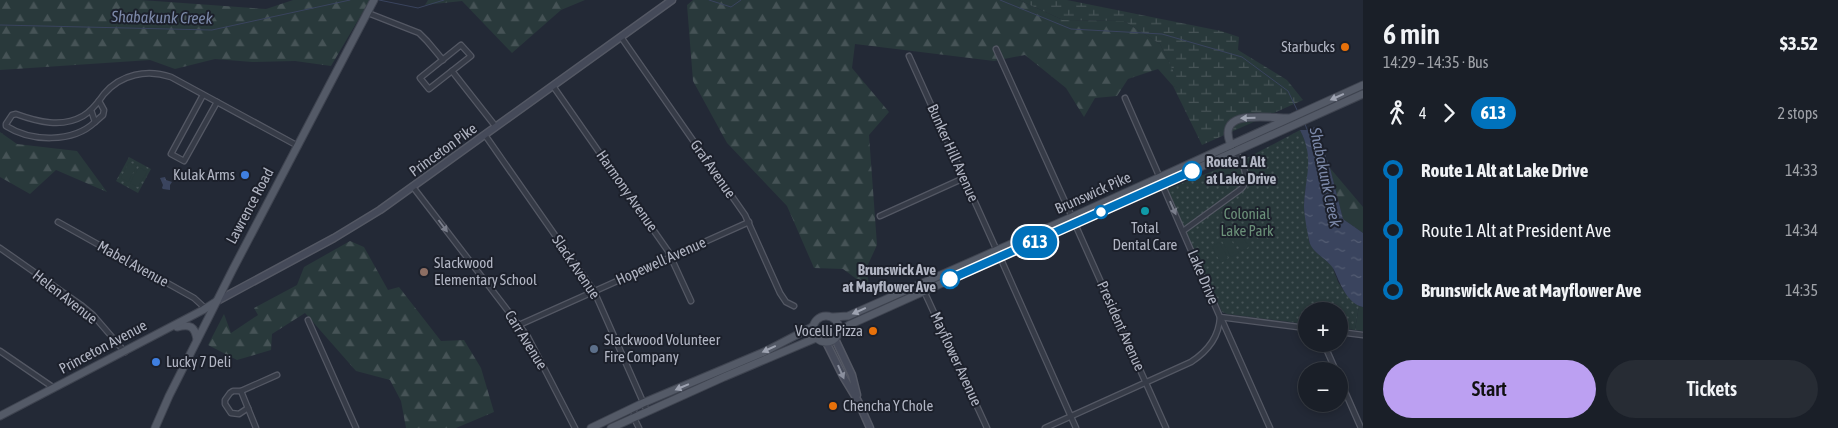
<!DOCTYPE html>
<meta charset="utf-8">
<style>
:root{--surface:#1a1f28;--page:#272c34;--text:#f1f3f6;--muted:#9fa2a8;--line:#383d45;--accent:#bca0f2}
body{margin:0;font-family:"Asap Condensed",sans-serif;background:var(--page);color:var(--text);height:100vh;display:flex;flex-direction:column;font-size:19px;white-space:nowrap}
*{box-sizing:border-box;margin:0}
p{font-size:16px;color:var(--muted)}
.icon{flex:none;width:28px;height:28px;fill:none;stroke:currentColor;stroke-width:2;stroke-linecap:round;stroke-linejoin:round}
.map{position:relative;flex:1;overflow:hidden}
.details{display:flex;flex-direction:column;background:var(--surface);width:475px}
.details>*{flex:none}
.badge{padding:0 10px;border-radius:16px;font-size:18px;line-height:32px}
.fabs{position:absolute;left:1298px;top:302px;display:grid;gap:10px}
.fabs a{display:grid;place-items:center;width:50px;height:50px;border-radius:50%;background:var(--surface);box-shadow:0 2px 8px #0003,0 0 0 1px var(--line);font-size:25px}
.map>.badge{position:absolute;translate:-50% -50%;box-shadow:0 0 0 2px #fff}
.legs{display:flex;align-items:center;gap:8px;height:55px;padding:0 20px;font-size:16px}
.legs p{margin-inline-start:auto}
.overview{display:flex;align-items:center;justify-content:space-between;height:85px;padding:0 20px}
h1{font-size:28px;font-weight:600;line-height:38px}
.button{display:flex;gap:10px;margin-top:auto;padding:10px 20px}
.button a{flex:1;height:58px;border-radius:30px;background:var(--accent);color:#111;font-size:20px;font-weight:600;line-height:58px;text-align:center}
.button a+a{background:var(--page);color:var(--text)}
ul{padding:0 20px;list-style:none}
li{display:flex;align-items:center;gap:18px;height:60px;font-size:19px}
li i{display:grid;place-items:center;width:8px;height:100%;margin:0 6px;background:currentColor}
li i::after{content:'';width:12px;height:12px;margin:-6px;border:4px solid;border-radius:50%;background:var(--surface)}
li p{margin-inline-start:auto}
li:first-child i{background:linear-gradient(#0000 50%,currentColor 0)}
li:last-child i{background:linear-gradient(currentColor 50%,#0000 0)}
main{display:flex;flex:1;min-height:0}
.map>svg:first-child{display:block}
.grass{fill:url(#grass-dots)}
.forest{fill:url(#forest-firs)}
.wetland{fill:url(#wetland-marsh)}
.garden{fill:#29393b}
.water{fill:url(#water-ripples)}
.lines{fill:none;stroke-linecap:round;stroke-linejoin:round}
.stream{stroke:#3a445e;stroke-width:1}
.minor-casing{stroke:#545864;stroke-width:7}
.secondary-casing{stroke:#545864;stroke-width:9}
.primary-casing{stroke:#3f4450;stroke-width:9}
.minor{stroke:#363b47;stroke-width:4.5}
.secondary{stroke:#454a59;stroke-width:6}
.primary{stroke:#545a67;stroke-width:7}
.oneway{fill:#9ea3b1}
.oneway2{fill:#7a7e8b}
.oneway3{fill:#8b909e}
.line-1-casing{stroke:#fff;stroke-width:11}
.line-1{stroke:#0072bc;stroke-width:8}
.food-dot{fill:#e8710a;stroke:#1c202b;stroke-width:2}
.stop-1-dot{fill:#fff;stroke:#0072bc;stroke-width:2.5}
.shop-dot{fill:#3f7fe0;stroke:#1c202b;stroke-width:2}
.culture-dot{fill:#0f9aa8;stroke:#1c202b;stroke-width:2}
.education-dot{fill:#8d6e63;stroke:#1c202b;stroke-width:2}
.service-dot{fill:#5c6f8a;stroke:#1c202b;stroke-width:2}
.labels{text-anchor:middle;stroke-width:4;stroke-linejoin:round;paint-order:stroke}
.poi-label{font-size:15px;fill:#b1b5c3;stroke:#1c202b;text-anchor:start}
.street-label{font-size:15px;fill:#b1b5c3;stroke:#1c202b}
.stop-label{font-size:15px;font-weight:bold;fill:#b1b5c3;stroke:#1c202b;text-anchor:start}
.park-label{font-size:15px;fill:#6b9179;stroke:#1c202b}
.water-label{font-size:16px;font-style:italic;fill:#7c89a9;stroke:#1c202b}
</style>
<main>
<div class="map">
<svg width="1363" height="428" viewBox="0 0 1363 428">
<defs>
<pattern id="grass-dots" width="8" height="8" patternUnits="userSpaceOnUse" patternTransform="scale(1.25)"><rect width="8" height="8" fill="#29393b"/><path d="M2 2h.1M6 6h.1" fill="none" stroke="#465356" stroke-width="1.8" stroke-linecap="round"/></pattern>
<pattern id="forest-firs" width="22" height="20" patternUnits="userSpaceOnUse" patternTransform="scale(1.25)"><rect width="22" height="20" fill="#29393b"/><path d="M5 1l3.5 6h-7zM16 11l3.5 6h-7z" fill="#465356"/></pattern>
<pattern id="wetland-marsh" width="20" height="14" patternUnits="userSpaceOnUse" patternTransform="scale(1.25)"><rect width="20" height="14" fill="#29393b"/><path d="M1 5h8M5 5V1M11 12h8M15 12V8" fill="none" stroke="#465356"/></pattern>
<pattern id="water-ripples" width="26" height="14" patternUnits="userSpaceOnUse" patternTransform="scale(1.25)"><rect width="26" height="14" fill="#3a445e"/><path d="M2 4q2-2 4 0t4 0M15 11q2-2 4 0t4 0" fill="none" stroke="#545d73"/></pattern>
</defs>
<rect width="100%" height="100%" fill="#232936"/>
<!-- grass -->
<g class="grass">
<polygon points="1300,130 1309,150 1309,173 1305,191 1304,209 1308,229 1309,242 1315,251 1332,266 1338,282 1344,291 1359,306 1355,330 1339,328 1339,311 1306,311 1306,324 1227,314 1222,312 1167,189 1251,156"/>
<polygon points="129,157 151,169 138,193 116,181"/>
</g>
<!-- forest -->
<g class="forest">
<polygon points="0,0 141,0 266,9 293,0 370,0 331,66 295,61 252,62 215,59 175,69 150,60 0,70"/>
<polygon points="428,0 585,0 561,10 512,53 462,1 425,5"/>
<polygon points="693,0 1019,0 1063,20 1124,21 1160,44 1183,90 1173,86 1158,69 1128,79 1117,96 1095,98 1084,117 1066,88 1025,55 994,61 855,44 852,68 889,112 869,135 877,245 866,269 870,289 843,269 814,268 787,206 727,143 693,81 687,5"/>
<polygon points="0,132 17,144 77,151 107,192 56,170 30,194 0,177"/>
<polygon points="1330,168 1363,207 1363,233 1343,219"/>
<polygon points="350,241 364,247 388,290 399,287 441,341 464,340 481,368 494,412 456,428 406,428 401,401 390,380 356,371 305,313 272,334 271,350 237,360 208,345 224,314 231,333 258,315 254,308 297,285 304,267"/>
<polygon points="1359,306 1363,307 1363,331 1355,330"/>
</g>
<!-- wetland -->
<polygon class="wetland" points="1019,0 1067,0 1221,31 1239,37 1238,50 1287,80 1303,100 1202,145 1173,86 1182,89 1160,44 1124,21 1063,20"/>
<!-- garden -->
<g class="garden">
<polygon points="129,162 137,166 128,182 121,178"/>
<polygon points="139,167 147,172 138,187 130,183"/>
<polygon points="1239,231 1249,247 1241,251 1232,235"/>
<polygon points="1229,237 1239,253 1231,257 1222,241"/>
<polygon points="1219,242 1228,258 1221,263 1212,247"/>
</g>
<!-- water -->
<g class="water">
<path d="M 1315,127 L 1330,168 L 1343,219 L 1363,233 L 1363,307 C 1348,304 1340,284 1335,272 C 1330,259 1311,254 1309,240 C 1307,230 1304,214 1304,206 C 1305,176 1315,159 1300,130 L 1308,130 Z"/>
<polygon points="165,177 166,180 172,182 170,185 170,190 163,189 162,188 163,185 160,178"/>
</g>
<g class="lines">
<!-- stream -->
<g class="stream">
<polyline points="379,0 418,8 444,0"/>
<polyline points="709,0 731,7 741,0"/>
<polyline points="1000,0 1071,29 1162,34 1242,57 1288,91 1298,112"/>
<polyline points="0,25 212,30 350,0"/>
<polyline points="1305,124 1308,132"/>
</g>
<defs>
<g id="minor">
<polyline points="368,13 419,33 427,41 443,60"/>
<polyline points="621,37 745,215 780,293 786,302 794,306"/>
<polygon points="461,45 471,56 429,89 420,78"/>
<polyline points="996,49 1072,217"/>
<polyline points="909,56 997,251"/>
<polyline points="452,71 496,127"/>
<polyline points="553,86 668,251 691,301"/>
<polyline points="203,95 171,154 184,161 217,102"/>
<polyline points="1125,98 1160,178"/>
<path d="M 91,110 L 95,122 C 73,143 31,142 6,126 L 6,124 L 12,115 L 16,114 C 38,122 62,128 83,116 C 93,110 98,102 104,94 C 121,74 147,69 171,77 L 298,146"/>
<polyline points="95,122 103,115 104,110 99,101"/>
<polyline points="485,135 594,291 647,411"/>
<polyline points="1162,184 1220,317 1306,328"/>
<polyline points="413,187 528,337 575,428"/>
<polyline points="880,216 964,178"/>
<polyline points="58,222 194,298 206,309"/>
<polyline points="1075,224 1166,428"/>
<path d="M 1183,231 L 1241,189 C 1253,177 1239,157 1231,145"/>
<polyline points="0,248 81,305 93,315 125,352"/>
<polyline points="1000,257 1076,428"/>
<polyline points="924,291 987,428"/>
<polyline points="1221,318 1270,428"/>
<polyline points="308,320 356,428"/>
<polyline points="519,325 749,222"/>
<polyline points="1339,332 1363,335"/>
<polyline points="1324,344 1336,371"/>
<polyline points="0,351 54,388"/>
<polyline points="1339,378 1361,428"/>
<polyline points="241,391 256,428"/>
<polyline points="248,408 239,414 231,413 225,404 225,400 230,393 233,391 241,391 277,375"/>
<polyline points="634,408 634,418 639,428"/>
<path d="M 1045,428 L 1191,362 C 1208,351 1219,337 1220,317"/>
</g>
<g id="secondary">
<polyline points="217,301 334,238 380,210 672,0"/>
<polyline points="835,339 852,375 857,395"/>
<polyline points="826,342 844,378 858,401 870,428"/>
</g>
<g id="primary">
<path d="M 1231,145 C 1215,108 1267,118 1288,118"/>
<circle cx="826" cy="329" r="13"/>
<polyline points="833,317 848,316 1072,217 1363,85"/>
<path d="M 177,327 C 190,324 195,326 197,340"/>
<polyline points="839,332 849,325 1363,94"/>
<polyline points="0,416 203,310 217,301"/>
<polyline points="155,428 169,396 233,269 374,0"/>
<polyline points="591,428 643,403 764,352 812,327"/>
<polyline points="611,428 724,377 816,338"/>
</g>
</defs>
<!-- minor casing -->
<use href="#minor" class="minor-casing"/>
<!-- secondary casing -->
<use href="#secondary" class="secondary-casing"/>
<!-- primary casing -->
<use href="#primary" class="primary-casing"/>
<!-- minor -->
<use href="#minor" class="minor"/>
<!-- secondary -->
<use href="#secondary" class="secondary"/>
<!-- primary -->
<use href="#primary" class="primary"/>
</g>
<!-- one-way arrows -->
<defs><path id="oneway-solid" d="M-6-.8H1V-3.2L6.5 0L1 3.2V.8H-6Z" transform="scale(1.25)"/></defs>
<g class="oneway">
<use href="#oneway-solid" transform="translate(1337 97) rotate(156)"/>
<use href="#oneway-solid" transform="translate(1248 118) rotate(179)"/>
<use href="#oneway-solid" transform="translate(859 311) rotate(156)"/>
<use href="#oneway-solid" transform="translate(769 349) rotate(155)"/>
<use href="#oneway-solid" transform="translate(682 387) rotate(157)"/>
</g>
<g class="oneway2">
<use href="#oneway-solid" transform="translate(1173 208) rotate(66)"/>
<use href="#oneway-solid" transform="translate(443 226) rotate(53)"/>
</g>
<use class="oneway3" href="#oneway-solid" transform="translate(841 372) rotate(66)"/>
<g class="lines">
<defs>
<polyline id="line-1" points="950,279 1192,171"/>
</defs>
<!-- line-1 casing -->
<use href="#line-1" class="line-1-casing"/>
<!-- line-1 -->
<use href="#line-1" class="line-1"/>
</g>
<!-- markers -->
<g class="food-dot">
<circle cx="1345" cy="47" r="5"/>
<circle cx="873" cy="331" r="5"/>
<circle cx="833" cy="406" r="5"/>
</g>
<g class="stop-1-dot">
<circle cx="1192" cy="171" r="9"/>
<circle cx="1101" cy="212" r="6"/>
<circle cx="950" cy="279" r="9"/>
</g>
<g class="shop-dot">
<circle cx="245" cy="175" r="5"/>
<circle cx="156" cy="362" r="5"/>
</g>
<circle class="culture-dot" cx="1145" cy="211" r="5"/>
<circle class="education-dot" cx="424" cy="272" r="5"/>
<circle class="service-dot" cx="594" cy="349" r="5"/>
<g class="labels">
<!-- poi labels -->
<g class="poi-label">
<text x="1335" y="52" text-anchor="end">Starbucks</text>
<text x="235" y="180" text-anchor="end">Kulak Arms</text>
<text x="1145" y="233" text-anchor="middle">Total<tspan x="1145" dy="17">Dental Care</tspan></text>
<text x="434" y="268">Slackwood<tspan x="434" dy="17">Elementary School</tspan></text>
<text x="863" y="336" text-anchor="end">Vocelli Pizza</text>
<text x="604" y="345">Slackwood Volunteer<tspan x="604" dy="17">Fire Company</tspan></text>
<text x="166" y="367">Lucky 7 Deli</text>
<text x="843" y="411">Chencha Y Chole</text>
</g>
<!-- street labels -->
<g class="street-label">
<text transform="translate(443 150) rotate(-36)" y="5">Princeton Pike</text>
<text transform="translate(953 153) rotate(66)" y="5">Bunker Hill Avenue</text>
<text transform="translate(713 169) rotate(55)" y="5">Graf Avenue</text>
<text transform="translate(627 191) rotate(55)" y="5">Harmony Avenue</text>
<text transform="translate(1093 193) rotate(-24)" y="5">Brunswick Pike</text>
<text transform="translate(250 206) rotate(-62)" y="5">Lawrence Road</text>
<text transform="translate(661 261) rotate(-24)" y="5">Hopewell Avenue</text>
<text transform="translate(133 264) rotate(29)" y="5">Mabel Avenue</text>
<text transform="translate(576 267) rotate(56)" y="5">Slack Avenue</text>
<text transform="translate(1203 277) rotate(67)" y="5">Lake Drive</text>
<text transform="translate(65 297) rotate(38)" y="5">Helen Avenue</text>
<text transform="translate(1121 326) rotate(66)" y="5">President Avenue</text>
<text transform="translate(526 340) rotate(58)" y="5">Carr Avenue</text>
<text transform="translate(103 347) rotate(-28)" y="5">Princeton Avenue</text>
<text transform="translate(956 359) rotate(65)" y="5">Mayflower Avenue</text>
</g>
<!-- stop labels -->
<g class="stop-label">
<text x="1206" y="167">Route 1 Alt<tspan x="1206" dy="17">at Lake Drive</tspan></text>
<text x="936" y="275" text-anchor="end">Brunswick Ave<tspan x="936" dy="17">at Mayflower Ave</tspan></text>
</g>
<!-- park labels -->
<g class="park-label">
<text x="1247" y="219">Colonial<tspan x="1247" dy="17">Lake Park</tspan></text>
</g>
<!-- water labels -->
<g class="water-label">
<text transform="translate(162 17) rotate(1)" y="6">Shabakunk Creek</text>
<text transform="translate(1326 177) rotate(78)" y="6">Shabakunk Creek</text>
</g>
</g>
</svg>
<div class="fabs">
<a>+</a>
<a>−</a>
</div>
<b class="badge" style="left:1035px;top:242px;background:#0072bc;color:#fff">613</b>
</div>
<section class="details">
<div class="overview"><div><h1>6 min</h1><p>14:29 – 14:35 · Bus</p></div><b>$3.52</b></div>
<div class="legs"><svg class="icon" aria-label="walk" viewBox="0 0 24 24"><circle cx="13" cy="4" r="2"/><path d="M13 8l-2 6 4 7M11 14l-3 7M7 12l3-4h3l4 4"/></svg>4<svg class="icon" aria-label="forward" viewBox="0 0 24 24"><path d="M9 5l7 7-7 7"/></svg><b class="badge" style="background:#0072bc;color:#fff">613</b><p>2 stops</p></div>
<ul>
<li><i style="color:#0072bc"></i><b>Route 1 Alt at Lake Drive</b><p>14:33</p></li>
<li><i style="color:#0072bc"></i><span>Route 1 Alt at President Ave</span><p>14:34</p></li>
<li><i style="color:#0072bc"></i><b>Brunswick Ave at Mayflower Ave</b><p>14:35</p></li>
</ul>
<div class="button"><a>Start</a><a>Tickets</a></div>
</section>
</main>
